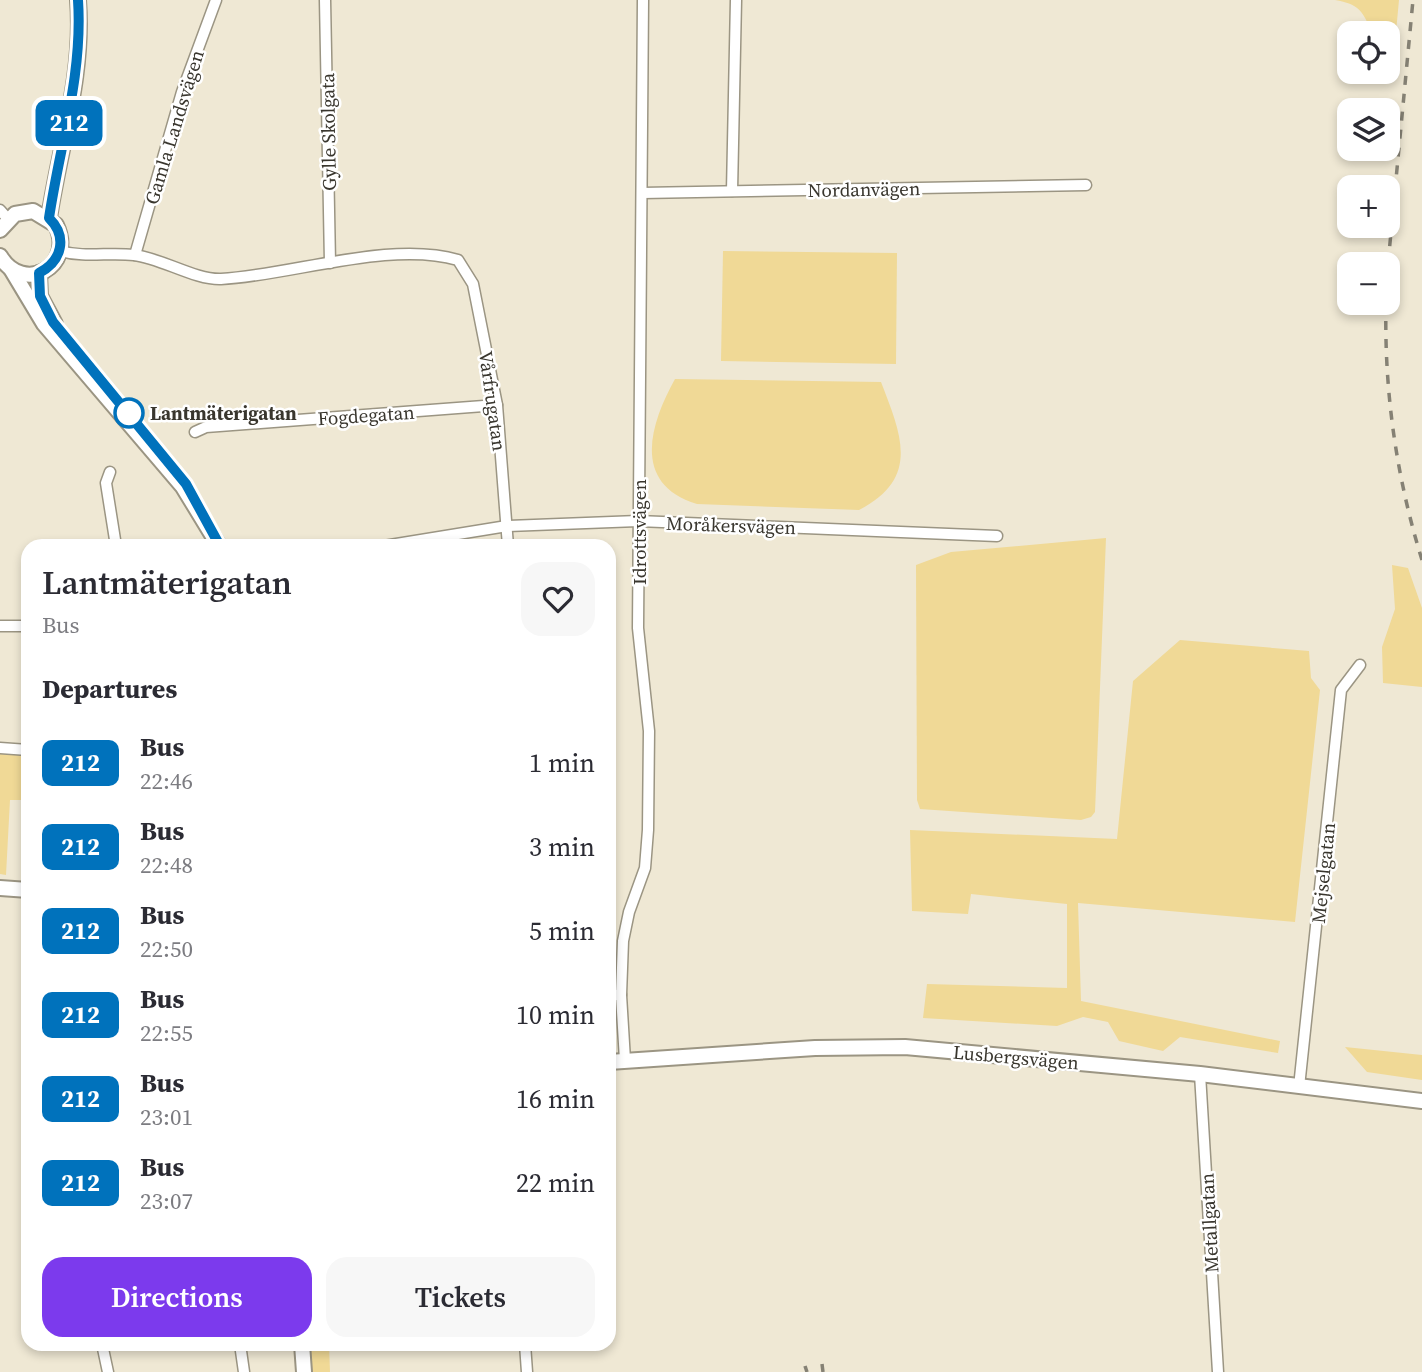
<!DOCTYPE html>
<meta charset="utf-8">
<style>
:root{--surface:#fff;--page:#f7f7f7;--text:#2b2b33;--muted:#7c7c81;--accent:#7c3aed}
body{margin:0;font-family:"Source Serif 4",serif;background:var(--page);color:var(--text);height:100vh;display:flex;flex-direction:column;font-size:26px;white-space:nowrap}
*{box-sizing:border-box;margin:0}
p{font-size:23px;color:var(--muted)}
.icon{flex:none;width:38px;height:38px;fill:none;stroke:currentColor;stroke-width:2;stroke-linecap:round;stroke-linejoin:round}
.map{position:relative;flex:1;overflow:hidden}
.details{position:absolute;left:21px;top:539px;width:595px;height:812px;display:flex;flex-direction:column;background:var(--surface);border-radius:21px;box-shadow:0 4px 10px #0003}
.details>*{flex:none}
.badge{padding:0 14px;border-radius:10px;font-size:24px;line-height:46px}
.tools{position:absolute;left:1337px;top:21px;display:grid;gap:14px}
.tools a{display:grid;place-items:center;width:63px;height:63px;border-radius:14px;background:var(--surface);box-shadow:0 4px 10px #0003;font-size:35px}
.map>.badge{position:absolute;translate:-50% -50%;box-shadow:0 0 0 4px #fff}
h2{padding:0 21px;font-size:26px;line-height:63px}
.round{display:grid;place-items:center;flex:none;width:74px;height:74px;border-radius:21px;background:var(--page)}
.overview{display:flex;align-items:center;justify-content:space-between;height:119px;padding:0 21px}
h1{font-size:33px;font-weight:600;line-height:52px}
.primary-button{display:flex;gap:14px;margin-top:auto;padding:14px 21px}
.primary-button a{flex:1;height:80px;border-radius:21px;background:var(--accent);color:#fff;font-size:28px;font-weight:600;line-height:80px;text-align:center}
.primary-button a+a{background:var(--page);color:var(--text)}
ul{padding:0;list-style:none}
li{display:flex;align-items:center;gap:21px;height:84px;padding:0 21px}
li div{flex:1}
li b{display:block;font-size:26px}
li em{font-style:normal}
li .badge{min-width:77px;font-weight:700;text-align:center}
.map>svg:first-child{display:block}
.green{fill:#f0d996}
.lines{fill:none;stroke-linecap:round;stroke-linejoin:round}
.street-casing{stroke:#9b9583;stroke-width:13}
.secondary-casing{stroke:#9b9583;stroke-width:18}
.street{stroke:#fff;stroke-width:10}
.secondary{stroke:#fff;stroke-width:14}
.rail{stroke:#858174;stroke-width:3.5;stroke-dasharray:9 9;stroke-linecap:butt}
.line-casing{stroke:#fff;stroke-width:16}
.line{stroke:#0072bc;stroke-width:10}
.stop-dot{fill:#fff;stroke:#0072bc;stroke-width:3.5}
.labels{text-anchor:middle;stroke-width:5;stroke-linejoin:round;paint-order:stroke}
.street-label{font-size:19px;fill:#39362e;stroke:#fff}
.stop-label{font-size:19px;font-weight:bold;fill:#39362e;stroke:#fff;text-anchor:start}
</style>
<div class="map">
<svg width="1422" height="1372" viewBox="0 0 1422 1372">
<rect width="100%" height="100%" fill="#efe8d4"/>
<!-- green -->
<g class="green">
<path d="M 1335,0 L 1399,0 L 1394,53 L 1388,57 L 1388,33 L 1372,33 C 1363,11 1359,4 1335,0 Z"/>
<polygon points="723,251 897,253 896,364 721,361"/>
<path d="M 675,379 L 881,382 C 901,434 921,478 859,510 L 697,504 C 631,484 650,424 675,379 Z"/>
<polygon points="1106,538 1095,812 1091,817 1081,820 920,809 917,800 916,565 951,552"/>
<polygon points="1392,565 1408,568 1422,608 1422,687 1383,683 1382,647 1395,609"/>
<polygon points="1180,640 1309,651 1311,678 1320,690 1295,922 1078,903 1081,1001 1280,1041 1278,1053 1180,1037 1163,1051 1119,1041 1108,1022 1083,1017 1057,1026 923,1018 927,984 1067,988 1067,904 971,894 968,914 912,911 910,830 1117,839 1133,681"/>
<polygon points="0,752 28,754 28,800 10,800 6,875 0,874"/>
<polygon points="1345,1047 1422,1055 1422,1080 1367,1072"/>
<polygon points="310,1344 329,1344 330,1372 312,1372"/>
</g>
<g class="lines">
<defs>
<g id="street">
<polyline points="325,0 330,263"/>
<polyline points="732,191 736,0"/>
<polyline points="642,193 1086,185"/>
<polyline points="0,210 8,219"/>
<path d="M 60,251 C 85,258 109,252 134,255 C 161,258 195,280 221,279 C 293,275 391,240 458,260 L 473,284 L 497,405 L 508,546"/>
<polyline points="135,255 182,92 216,0"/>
<polyline points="195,432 206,427 497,405"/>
<polyline points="110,472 106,483 116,546"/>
<polyline points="384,546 507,526 638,521 997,536"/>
<polyline points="0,626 28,626"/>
<polyline points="0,748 28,750"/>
<polyline points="609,995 621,995"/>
<polyline points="625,1060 621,995 623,941 629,912 645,868 648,830 649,731 638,628 643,0"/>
<polyline points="1200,1074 1218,1372"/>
<polyline points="1299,1087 1341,690 1360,665"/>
<polyline points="102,1344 108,1372"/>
<polyline points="240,1344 244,1372"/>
<polyline points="525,1344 527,1372"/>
</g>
<g id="secondary">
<path d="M 49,218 C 60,145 84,75 78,0"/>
<path d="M 0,230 L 15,214 L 33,211 L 56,225 C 76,267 23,295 0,256"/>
<polyline points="11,269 44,324 183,487 219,546"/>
<polyline points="39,273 40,296 55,324"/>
<polyline points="0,888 28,890"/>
<polyline points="609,1062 815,1048 905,1047 1200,1074 1422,1101"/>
<polyline points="302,1344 304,1372"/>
</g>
</defs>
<!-- street casing -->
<use href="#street" class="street-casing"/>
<!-- secondary casing -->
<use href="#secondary" class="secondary-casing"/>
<!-- street -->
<use href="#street" class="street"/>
<!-- secondary -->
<use href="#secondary" class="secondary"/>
<!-- rail -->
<g class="rail">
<polyline points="1388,264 1413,0"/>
<path d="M 1386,303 C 1384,390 1396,476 1422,560"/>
<polyline points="822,1364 823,1372"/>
<polyline points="805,1366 807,1372"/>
</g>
</g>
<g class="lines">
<defs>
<path id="line" d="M 78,0 C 83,75 60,144 49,218 C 68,237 62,261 39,273 L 40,296 L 53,322 L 186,484 L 220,546"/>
</defs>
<!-- line casing -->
<use href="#line" class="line-casing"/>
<!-- line -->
<use href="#line" class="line"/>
</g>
<!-- markers -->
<circle class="stop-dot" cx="129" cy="413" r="14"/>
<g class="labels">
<!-- street labels -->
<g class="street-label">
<text transform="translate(174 127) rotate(-73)" y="7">Gamla Landsvägen</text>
<text transform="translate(328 132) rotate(-91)" y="7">Gylle Skolgata</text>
<text transform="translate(864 189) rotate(-1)" y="7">Nordanvägen</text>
<text transform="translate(493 401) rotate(82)" y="7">Vårfrugatan</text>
<text transform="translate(366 415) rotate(-4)" y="7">Fogdegatan</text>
<text transform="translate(731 525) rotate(2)" y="7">Moråkersvägen</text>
<text transform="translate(639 532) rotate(-90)" y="7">Idrottsvägen</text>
<text transform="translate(1323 873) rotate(-84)" y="7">Mejselgatan</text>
<text transform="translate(1016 1057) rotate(5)" y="7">Lusbergsvägen</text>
<text transform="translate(1209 1223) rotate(-93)" y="7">Metallgatan</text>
</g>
<!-- stop labels -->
<g class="stop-label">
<text x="150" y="420">Lantmäterigatan</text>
</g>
</g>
</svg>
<div class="tools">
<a><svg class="icon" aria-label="locate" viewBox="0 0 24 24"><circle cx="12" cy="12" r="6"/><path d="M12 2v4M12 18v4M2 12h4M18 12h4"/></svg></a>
<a><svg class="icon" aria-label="layers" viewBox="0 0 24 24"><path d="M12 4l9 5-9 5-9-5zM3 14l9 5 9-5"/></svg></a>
<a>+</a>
<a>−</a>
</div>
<b class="badge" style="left:69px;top:123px;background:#0072bc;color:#fff">212</b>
<section class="details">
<div class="overview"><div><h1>Lantmäterigatan</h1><p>Bus</p></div><a class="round"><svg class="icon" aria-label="heart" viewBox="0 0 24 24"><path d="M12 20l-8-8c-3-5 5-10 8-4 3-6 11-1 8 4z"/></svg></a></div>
<h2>Departures</h2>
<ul>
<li><span class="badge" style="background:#0072bc;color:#fff">212</span><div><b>Bus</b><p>22:46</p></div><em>1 min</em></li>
<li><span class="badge" style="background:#0072bc;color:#fff">212</span><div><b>Bus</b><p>22:48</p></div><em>3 min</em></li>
<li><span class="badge" style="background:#0072bc;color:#fff">212</span><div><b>Bus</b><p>22:50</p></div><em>5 min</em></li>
<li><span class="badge" style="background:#0072bc;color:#fff">212</span><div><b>Bus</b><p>22:55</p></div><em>10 min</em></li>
<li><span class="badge" style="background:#0072bc;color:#fff">212</span><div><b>Bus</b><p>23:01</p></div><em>16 min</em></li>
<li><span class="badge" style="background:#0072bc;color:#fff">212</span><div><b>Bus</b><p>23:07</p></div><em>22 min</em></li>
</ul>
<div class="primary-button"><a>Directions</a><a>Tickets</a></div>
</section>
</div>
